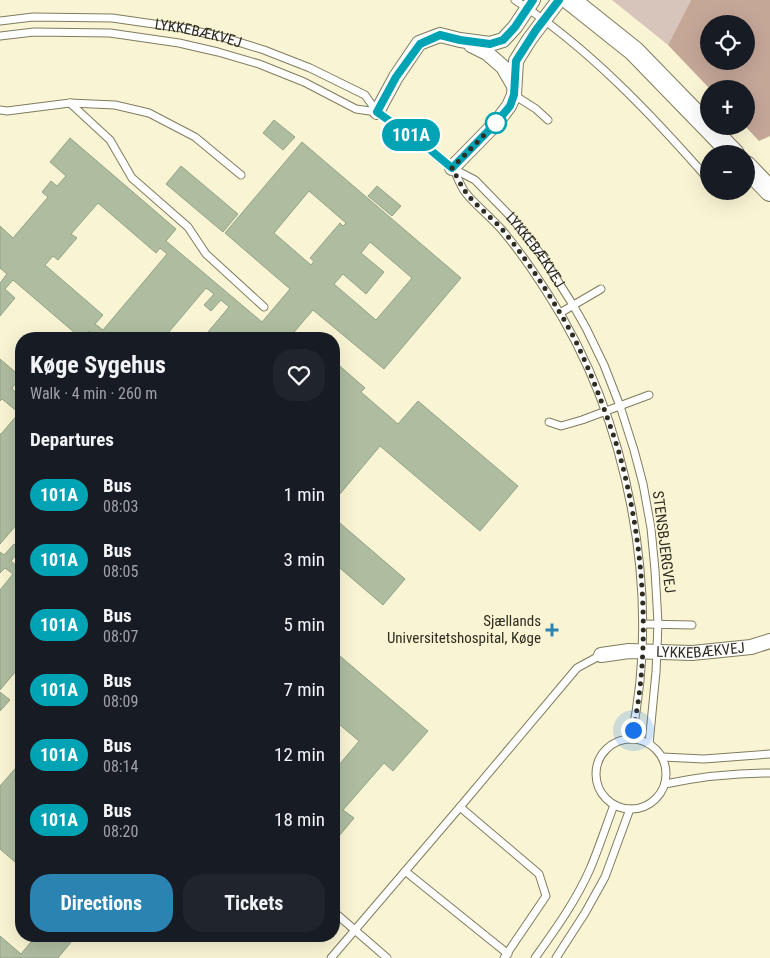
<!DOCTYPE html>
<meta charset="utf-8">
<style>
:root{--surface:#171b24;--page:#20242c;--text:#f1f3f6;--muted:#9ea1a6;--accent:#2a83b1}
body{margin:0;font-family:"Roboto Condensed",sans-serif;background:var(--page);color:var(--text);height:100vh;display:flex;flex-direction:column;font-size:19px;white-space:nowrap}
*{box-sizing:border-box;margin:0}
p{font-size:16px;color:var(--muted)}
.icon{flex:none;width:28px;height:28px;fill:none;stroke:currentColor;stroke-width:2;stroke-linecap:round;stroke-linejoin:round}
.map{position:relative;flex:1;overflow:hidden}
.sheet{position:absolute;left:15px;top:332px;width:325px;height:610px;display:flex;flex-direction:column;background:var(--surface);border-radius:20px;box-shadow:0 5px 20px #0002}
.sheet>*{flex:none}
.badge{padding:0 10px;border-radius:16px;font-size:18px;line-height:32px}
.controls{position:absolute;left:700px;top:15px;display:grid;gap:10px}
.controls a{display:grid;place-items:center;width:55px;height:55px;border-radius:50%;background:var(--surface);box-shadow:0 5px 20px #0002;font-size:25px}
.you{position:absolute;width:25px;height:25px;margin:-12px;border:4px solid #fff;border-radius:50%;background:#1a73e8;box-shadow:0 0 0 8px #1a73e833}
.map>.badge{position:absolute;translate:-50% -50%;box-shadow:0 0 0 2px #fff}
h2{padding:0 15px;font-size:19px;line-height:45px}
.round{display:grid;place-items:center;flex:none;width:52px;height:52px;border-radius:20px;background:var(--page)}
.head{display:flex;align-items:center;justify-content:space-between;height:85px;padding:0 15px}
h1{font-size:24px;font-weight:700;line-height:38px}
.primary-button{display:flex;gap:10px;margin-top:auto;padding:10px 15px}
.primary-button a{flex:1;height:58px;border-radius:20px;background:var(--accent);color:#fff;font-size:20px;font-weight:700;line-height:58px;text-align:center}
.primary-button a+a{background:var(--page);color:var(--text)}
ul{padding:0;list-style:none}
li{display:flex;align-items:center;gap:15px;height:65px;padding:0 15px}
li div{flex:1}
li b{display:block;font-size:19px}
li em{font-style:normal}
li .badge{min-width:55px;font-weight:700;text-align:center}
.map>svg:first-child{display:block}
.green{fill:#d7c4bb}
.forest{fill:#c5a798;fill-rule:evenodd}
.building{fill:#aebda0;stroke:#94a286;fill-rule:evenodd}
.lines{fill:none;stroke-linecap:round;stroke-linejoin:round}
.lane-casing{stroke:#7f7c5e;stroke-width:9}
.street-casing{stroke:#7f7c5e;stroke-width:16}
.secondary-casing{stroke:#7f7c5e;stroke-width:22}
.lane{stroke:#fff;stroke-width:7}
.street{stroke:#fff;stroke-width:14}
.secondary{stroke:#fff;stroke-width:20}
.line-casing{stroke:#fff;stroke-width:11}
.line{stroke:#00a3b4;stroke-width:8}
.walk{stroke:#2f2d21;stroke-width:5;stroke-dasharray:0 9}
.stop-dot{fill:#fff;stroke:#00a3b4;stroke-width:2.5}
.poi-dot{fill:#2a83b1;stroke:#f9f5d4;stroke-width:2}
.labels{text-anchor:middle;stroke-width:4;stroke-linejoin:round;paint-order:stroke}
.street-label{font-size:15px;fill:#2f2d21;stroke:#f9f5d4}
.poi-label{font-size:15px;fill:#2f2d21;stroke:#f9f5d4;text-anchor:end}
</style>
<div class="map">
<svg width="770" height="958" viewBox="0 0 770 958">
<rect width="100%" height="100%" fill="#f9f5d4"/>
<!-- green -->
<polygon class="green" points="612,0 691,0 668,45"/>
<!-- forest -->
<path class="forest" d="M 691,0 L 770,0 L 770,136 L 759,141 L 745,126 L 746,126 L 746,89 L 710,89 L 668,45 ZM 709,24 L 746,24 L 746,61 L 709,61 Z"/>
<!-- building -->
<g class="building">
<polygon points="274,120 295,137 283,150 263,133"/>
<path d="M 70,138 L 176,229 L 166,241 L 262,322 L 290,289 L 225,233 L 302,142 L 461,278 L 384,369 L 313,310 L 288,339 L 202,339 L 229,307 L 221,300 L 211,311 L 204,305 L 214,294 L 206,288 L 163,339 L 98,339 L 89,331 L 82,339 L 13,280 L 5,289 L 15,298 L 0,316 L 0,283 L 7,274 L 0,268 L 0,226 L 13,238 L 48,197 L 42,192 L 51,181 L 57,186 L 66,176 L 50,162 ZM 309,191 L 346,223 L 343,226 L 340,223 L 310,258 L 314,261 L 311,265 L 274,233 ZM 98,203 L 156,253 L 160,248 L 167,254 L 103,330 L 95,324 L 103,315 L 45,265 L 53,256 L 58,260 L 77,238 L 71,234 ZM 370,242 L 412,278 L 376,320 L 334,284 L 343,274 L 366,294 L 384,272 L 361,253 Z"/>
<polygon points="181,166 238,214 223,232 166,184"/>
<polygon points="377,186 401,206 392,216 368,196"/>
<polygon points="300,332 307,339 294,339"/>
<polygon points="0,359 21,377 12,388 21,401 21,524 20,525 18,523 0,544 0,434 1,434 19,413 2,399 0,401"/>
<polygon points="334,361 365,388 361,392 398,424 418,401 518,486 480,531 380,446 334,501"/>
<polygon points="334,518 405,579 383,605 334,563"/>
<polygon points="14,544 21,549 11,561 19,568 21,565 21,665 0,690 0,590 13,574 5,568 0,573 0,552 4,555"/>
<polygon points="334,651 428,731 393,771 384,763 343,810 354,818 334,842 334,771 359,741 334,720"/>
<polygon points="0,692 10,700 0,711"/>
<polygon points="21,762 21,867 0,849 0,786"/>
<polygon points="0,936 21,954 36,936 76,936 58,958 0,958"/>
</g>
<g class="lines">
<defs>
<g id="lane">
<path d="M 515,0 C 588,47 652,115 709,180"/>
<path id="s1" d="M 0,21 L 33,17 L 112,18 L 182,28 L 222,37 L 264,50 L 310,68 L 365,95 L 377,112 L 429,148 L 452,168 L 475,180 L 512,218 L 542,256 L 573,305 L 586,328 L 604,365 L 620,406 L 634,450 L 643,484 L 651,528 L 655,570 L 658,623 L 656,672 L 649,744"/>
<polyline points="0,36 34,32 110,33 179,43 218,52 259,64 304,82 356,109 377,112"/>
<polyline points="514,95 536,109 548,120"/>
<polyline points="70,103 110,140 132,178 188,227 206,254 264,307"/>
<polyline points="0,110 7,111 70,103 115,105 149,113 195,137 241,175"/>
<path d="M 453,168 C 457,176 460,185 465,192 C 475,205 491,217 502,230 C 519,250 534,272 548,294 C 629,419 662,593 631,739"/>
<polyline points="560,313 601,289"/>
<polyline points="549,422 561,426 582,420 649,395"/>
<polyline points="643,624 692,625"/>
<circle cx="631" cy="774" r="35"/>
<polyline points="662,757 704,759 770,754"/>
<path d="M 665,784 C 699,777 735,773 770,773"/>
<polyline points="405,871 508,954"/>
<polyline points="334,912 387,958"/>
<polyline points="331,958 460,807"/>
<polyline points="504,958 546,896 539,874 460,807 577,668 601,655"/>
<path d="M 535,958 C 555,930 576,901 590,869 C 599,848 606,826 614,805"/>
<polyline points="556,958 585,913 605,877 630,809"/>
</g>
<g id="street">
<polyline points="471,45 487,53 503,67 514,86"/>
<polyline points="377,112 396,77 419,43 440,35 460,40 490,44 503,40 515,27 533,0"/>
<polyline points="452,168 496,123 509,106 514,95 516,61 529,40 559,0"/>
<path id="s2" d="M 601,655 L 629,651 L 692,653 L 751,647 L 770,641"/>
</g>
<g id="secondary">
<polyline points="570,0 634,51 734,154"/>
<polyline points="746,166 770,191"/>
</g>
</defs>
<!-- lane casing -->
<use href="#lane" class="lane-casing"/>
<!-- street casing -->
<use href="#street" class="street-casing"/>
<!-- secondary casing -->
<use href="#secondary" class="secondary-casing"/>
<!-- lane -->
<use href="#lane" class="lane"/>
<!-- street -->
<use href="#street" class="street"/>
<!-- secondary -->
<use href="#secondary" class="secondary"/>
</g>
<g class="lines">
<defs>
<polyline id="line" points="533,0 515,27 503,40 490,44 460,40 440,35 420,44 396,77 377,112 428,148 452,168 496,123 510,106 514,95 516,61 536,30 559,0"/>
</defs>
<!-- line casing -->
<use href="#line" class="line-casing"/>
<!-- line -->
<use href="#line" class="line"/>
<!-- walk -->
<path class="walk" d="M 496,123 L 452,168 C 456,175 460,184 465,191 C 474,204 491,217 502,229 C 523,255 543,284 560,313 C 578,342 591,374 603,406 C 609,422 615,439 620,456 C 643,541 652,643 633,730"/>
</g>
<!-- markers -->
<circle class="stop-dot" cx="496" cy="123" r="10"/>
<path class="poi-dot" d="M549.5 622.5h5v5h5v5h-5v5h-5v-5h-5v-5h5z"/>
<g class="labels">
<!-- street labels -->
<g class="street-label">
<text dy="5" stroke="none"><textPath href="#s1" startOffset="200">LYKKEBÆKVEJ</textPath></text>
<text dy="5" stroke="none"><textPath href="#s1" startOffset="612">LYKKEBÆKVEJ</textPath></text>
<text transform="translate(664 542) rotate(83)" y="5">STENSBJERGVEJ</text>
<text dy="5" stroke="none"><textPath href="#s2" startOffset="100">LYKKEBÆKVEJ</textPath></text>
</g>
<!-- poi labels -->
<g class="poi-label">
<text x="541" y="626">Sjællands<tspan x="541" dy="17">Universitetshospital, Køge</tspan></text>
</g>
</g>
</svg>
<div class="controls">
<a><svg class="icon" aria-label="locate" viewBox="0 0 24 24"><circle cx="12" cy="12" r="6"/><path d="M12 2v4M12 18v4M2 12h4M18 12h4"/></svg></a>
<a>+</a>
<a>−</a>
</div>
<div class="you" style="left:633px;top:730px"></div>
<b class="badge" style="left:411px;top:135px;background:#00a3b4;color:#fff">101A</b>
<section class="sheet">
<div class="head"><div><h1>Køge Sygehus</h1><p>Walk · 4 min · 260 m</p></div><a class="round"><svg class="icon" aria-label="heart" viewBox="0 0 24 24"><path d="M12 20l-8-8c-3-5 5-10 8-4 3-6 11-1 8 4z"/></svg></a></div>
<h2>Departures</h2>
<ul>
<li><span class="badge" style="background:#00a3b4;color:#fff">101A</span><div><b>Bus</b><p>08:03</p></div><em>1 min</em></li>
<li><span class="badge" style="background:#00a3b4;color:#fff">101A</span><div><b>Bus</b><p>08:05</p></div><em>3 min</em></li>
<li><span class="badge" style="background:#00a3b4;color:#fff">101A</span><div><b>Bus</b><p>08:07</p></div><em>5 min</em></li>
<li><span class="badge" style="background:#00a3b4;color:#fff">101A</span><div><b>Bus</b><p>08:09</p></div><em>7 min</em></li>
<li><span class="badge" style="background:#00a3b4;color:#fff">101A</span><div><b>Bus</b><p>08:14</p></div><em>12 min</em></li>
<li><span class="badge" style="background:#00a3b4;color:#fff">101A</span><div><b>Bus</b><p>08:20</p></div><em>18 min</em></li>
</ul>
<div class="primary-button"><a>Directions</a><a>Tickets</a></div>
</section>
</div>
